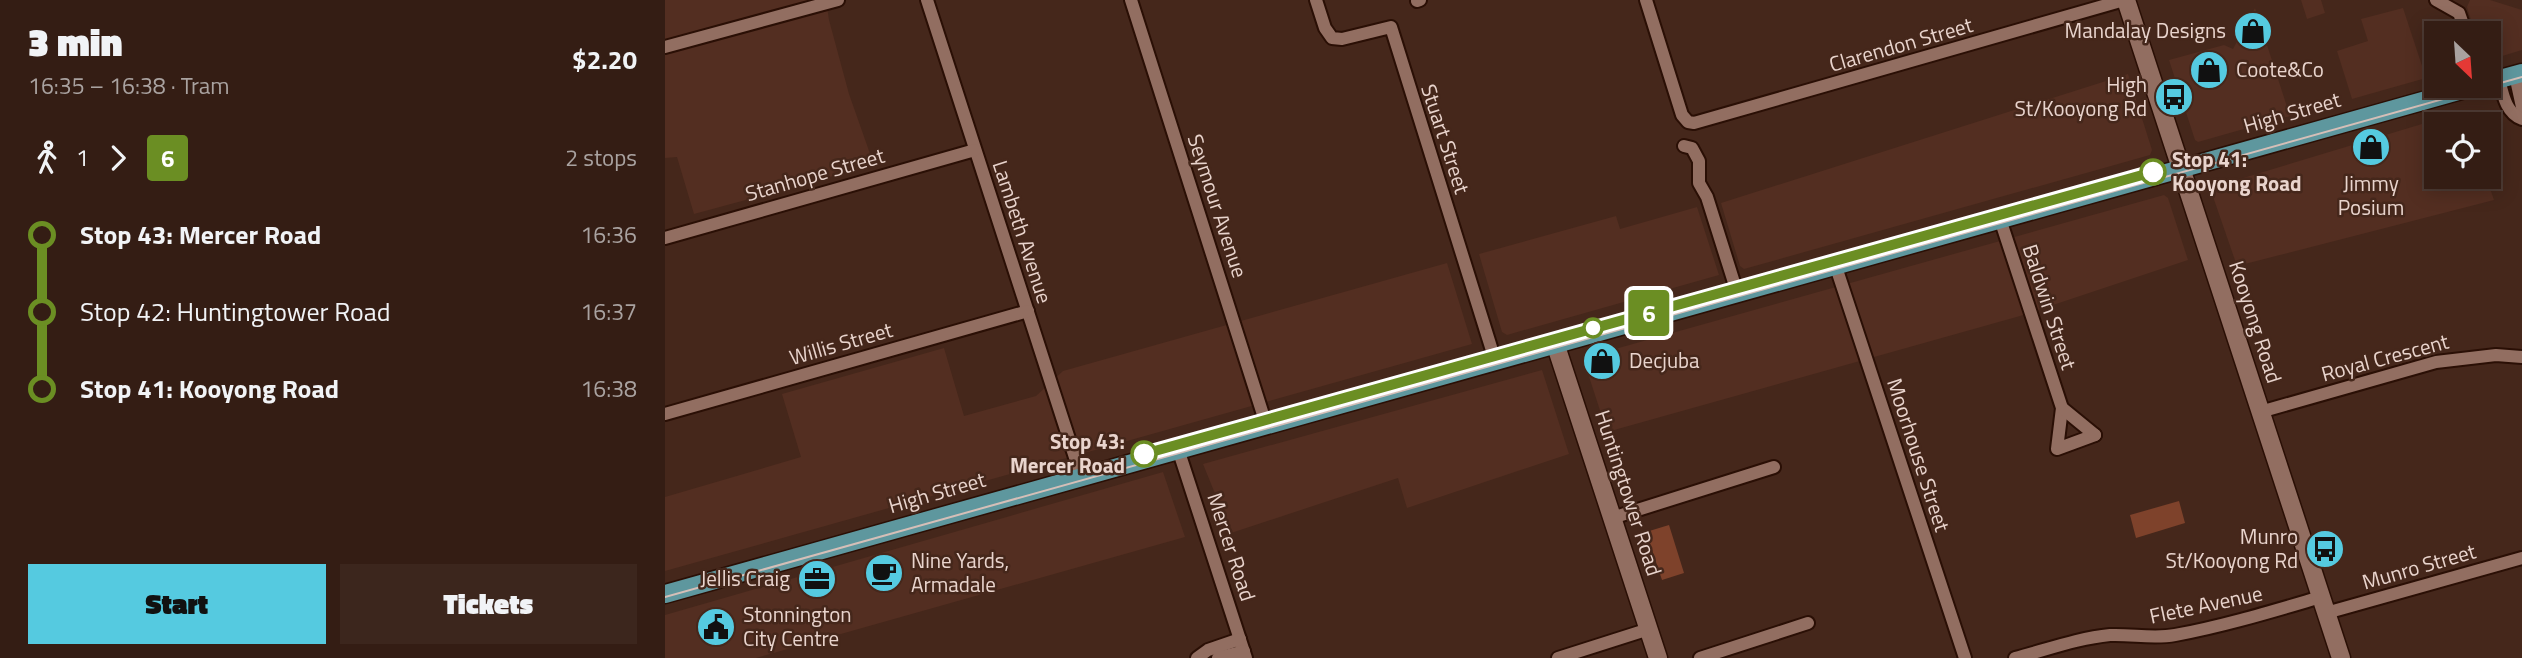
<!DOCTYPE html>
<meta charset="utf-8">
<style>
:root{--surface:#341d14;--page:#3c261d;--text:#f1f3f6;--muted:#a9a2a0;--line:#4e3b34;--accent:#55cae0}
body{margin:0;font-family:"Titillium Web",sans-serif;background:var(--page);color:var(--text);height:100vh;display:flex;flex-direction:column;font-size:26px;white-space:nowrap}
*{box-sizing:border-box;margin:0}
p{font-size:23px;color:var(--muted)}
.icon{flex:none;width:38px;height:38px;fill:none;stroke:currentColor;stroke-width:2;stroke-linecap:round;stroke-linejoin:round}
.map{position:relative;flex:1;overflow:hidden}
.details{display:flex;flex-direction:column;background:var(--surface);width:665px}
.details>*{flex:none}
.badge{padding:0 14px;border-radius:5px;font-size:24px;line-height:46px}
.needle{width:46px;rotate:155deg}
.controls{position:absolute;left:1759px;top:21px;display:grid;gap:14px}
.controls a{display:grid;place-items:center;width:77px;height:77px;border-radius:0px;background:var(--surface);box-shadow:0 4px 18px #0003,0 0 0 2px var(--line);font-size:35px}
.map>.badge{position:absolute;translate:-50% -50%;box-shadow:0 0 0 4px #fff}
.legs{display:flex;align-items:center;gap:10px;height:77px;padding:0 28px;font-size:23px}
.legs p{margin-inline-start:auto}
.summary{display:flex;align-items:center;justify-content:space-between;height:119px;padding:0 28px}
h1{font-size:38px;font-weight:800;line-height:52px}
.button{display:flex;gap:14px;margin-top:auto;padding:14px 28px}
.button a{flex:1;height:80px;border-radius:0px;background:var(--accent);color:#111;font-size:28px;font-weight:800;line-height:80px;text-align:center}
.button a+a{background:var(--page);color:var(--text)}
ul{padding:0 28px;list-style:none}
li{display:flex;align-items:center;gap:24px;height:77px;font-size:26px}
li i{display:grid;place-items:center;width:10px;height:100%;margin:0 9px;background:currentColor}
li i::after{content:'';width:18px;height:18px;margin:-9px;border:5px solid;border-radius:50%;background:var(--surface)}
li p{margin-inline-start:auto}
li:first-child i{background:linear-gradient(#0000 50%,currentColor 0)}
li:last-child i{background:linear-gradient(currentColor 50%,#0000 0)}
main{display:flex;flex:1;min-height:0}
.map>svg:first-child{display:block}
.built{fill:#532e21}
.green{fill:#7e422b}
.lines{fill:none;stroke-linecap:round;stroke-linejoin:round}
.street-casing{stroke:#2a0f05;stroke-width:16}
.secondary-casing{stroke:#2a0f05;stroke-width:21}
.primary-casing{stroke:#2a0f05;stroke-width:21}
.street{stroke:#926e61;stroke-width:12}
.secondary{stroke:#926e61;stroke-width:18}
.primary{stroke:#5e979e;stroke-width:18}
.tram{stroke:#d5bfb8;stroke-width:2}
.line-1-casing{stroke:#fff;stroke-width:16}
.line-1{stroke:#6b8e23;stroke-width:10}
.stop-1-dot{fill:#fff;stroke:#6b8e23;stroke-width:3.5}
.labels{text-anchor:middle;stroke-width:5;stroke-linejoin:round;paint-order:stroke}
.poi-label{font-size:21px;fill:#e9d4cd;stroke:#45271b;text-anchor:end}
.street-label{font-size:21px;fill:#e9d4cd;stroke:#45271b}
.stop-label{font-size:21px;font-weight:bold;fill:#e9d4cd;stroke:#45271b;text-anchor:start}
</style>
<main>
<section class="details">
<div class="summary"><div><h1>3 min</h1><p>16:35 – 16:38 · Tram</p></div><b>$2.20</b></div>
<div class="legs"><svg class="icon" aria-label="walk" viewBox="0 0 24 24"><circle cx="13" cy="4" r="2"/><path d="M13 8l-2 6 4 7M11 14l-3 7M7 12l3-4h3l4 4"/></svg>1<svg class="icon" aria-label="forward" viewBox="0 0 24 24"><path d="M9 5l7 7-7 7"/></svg><b class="badge" style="background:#6b8e23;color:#fff">6</b><p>2 stops</p></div>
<ul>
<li><i style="color:#6b8e23"></i><b>Stop 43: Mercer Road</b><p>16:36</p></li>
<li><i style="color:#6b8e23"></i><span>Stop 42: Huntingtower Road</span><p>16:37</p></li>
<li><i style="color:#6b8e23"></i><b>Stop 41: Kooyong Road</b><p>16:38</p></li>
</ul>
<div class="button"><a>Start</a><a>Tickets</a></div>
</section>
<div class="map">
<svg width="1857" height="658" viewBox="0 0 1857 658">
<rect width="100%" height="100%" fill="#45271b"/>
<!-- built -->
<g class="built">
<polygon points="0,0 161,0 164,20 184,94 209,165 29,214 12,157 0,158"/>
<polygon points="1636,0 1656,0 1660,13 1642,19"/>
<polygon points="1805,0 1825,0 1857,10 1857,50 1824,60 1824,33 1810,33 1802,7"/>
<polygon points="1590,8 1625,116 1533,142 1530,140 1504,60 1559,45 1568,49"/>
<polygon points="1738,8 1761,78 1687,99 1672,51 1703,41 1696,19"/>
<polygon points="1463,74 1487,150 1485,155 1079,269 1075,266 1056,203"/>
<polygon points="1800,111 1804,124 1771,124 1771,177 1821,177 1829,200 1572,266 1545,188"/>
<polygon points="1499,195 1503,198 1523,260 1355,316 942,432 918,358"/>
<polygon points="1032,207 1054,275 842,335 837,332 814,254 951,216 955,229"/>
<polygon points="782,263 807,344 0,571 0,497 136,457 117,394 279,348 299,416 371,396 398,371"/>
<polygon points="877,370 904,454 742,508 733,478 566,533 538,464"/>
<polygon points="498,472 520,537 91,658 0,658 0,615"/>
</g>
<!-- green -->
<g class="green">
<polygon points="1514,501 1520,523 1471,538 1465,515"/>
<polygon points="1004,525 1019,573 997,580 981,532"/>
</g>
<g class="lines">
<defs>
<g id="street">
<polyline points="262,0 416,476"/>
<polyline points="466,0 601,424"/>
<polyline points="651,0 660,28 667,38 677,39 726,27 830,360"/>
<polyline points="981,0 1017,115 1023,122 1029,123 1459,0"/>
<polyline points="1771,0 1794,13 1801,33"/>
<polyline points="752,1 755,0"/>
<polyline points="0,47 173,0"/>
<polyline points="1850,75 1857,107"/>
<path d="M 1834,79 C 1838,95 1841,113 1857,119"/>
<polyline points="1019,146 1027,148 1034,161 1034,183 1042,197 1072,292"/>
<polyline points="1335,219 1397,408 1392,449 1430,435"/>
<polyline points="0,238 310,150"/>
<polyline points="1170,264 1300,658"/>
<polyline points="1397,408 1430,435"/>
<polyline points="1595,412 1771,362 1831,355 1857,357"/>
<polyline points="0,414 363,311"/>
<polyline points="513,449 581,658"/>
<polyline points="947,518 1109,467"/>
<polyline points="1661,613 1857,558"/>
<polyline points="532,658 543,650 575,639"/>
<polyline points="553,658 579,651"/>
<polyline points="893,658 984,629"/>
<polyline points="1035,658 1143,623"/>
<path d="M 1350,658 C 1381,650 1413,638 1445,635 C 1467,634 1488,639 1510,635 C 1559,626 1608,611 1656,597"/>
</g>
<g id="secondary">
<polyline points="1461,0 1676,658"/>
<polyline points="890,343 993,658"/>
</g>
<g id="primary">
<polyline points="1824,82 1857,73"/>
<polyline points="0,594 1811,86"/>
</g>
</defs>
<!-- street casing -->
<use href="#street" class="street-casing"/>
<!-- secondary casing -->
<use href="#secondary" class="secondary-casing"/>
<!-- primary casing -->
<use href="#primary" class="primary-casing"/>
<!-- street -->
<use href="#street" class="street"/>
<!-- secondary -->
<use href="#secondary" class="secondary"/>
<!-- primary -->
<use href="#primary" class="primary"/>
<!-- tram -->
<polyline class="tram" points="0,597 1857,77"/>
</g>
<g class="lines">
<defs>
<polyline id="line-1" points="479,454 1488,172"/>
</defs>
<!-- line-1 casing -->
<use href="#line-1" class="line-1-casing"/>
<!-- line-1 -->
<use href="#line-1" class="line-1"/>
</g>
<!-- icons -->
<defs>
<symbol id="shop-disc" viewBox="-11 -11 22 22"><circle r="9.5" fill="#55cae0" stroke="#45271b"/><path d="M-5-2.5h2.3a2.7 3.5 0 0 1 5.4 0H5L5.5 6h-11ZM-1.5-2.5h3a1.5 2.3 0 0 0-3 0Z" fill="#111"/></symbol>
<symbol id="bus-disc" viewBox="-11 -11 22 22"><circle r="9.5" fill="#55cae0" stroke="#45271b"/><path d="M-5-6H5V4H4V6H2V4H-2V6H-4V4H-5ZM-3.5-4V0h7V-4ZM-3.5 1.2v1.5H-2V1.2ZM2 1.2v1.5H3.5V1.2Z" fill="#111"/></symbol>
<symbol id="cafe-disc" viewBox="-11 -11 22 22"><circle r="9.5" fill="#55cae0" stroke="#45271b"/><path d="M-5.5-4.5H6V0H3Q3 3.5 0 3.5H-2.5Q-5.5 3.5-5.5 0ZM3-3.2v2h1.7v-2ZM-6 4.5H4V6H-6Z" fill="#111"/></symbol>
<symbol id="office-disc" viewBox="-11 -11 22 22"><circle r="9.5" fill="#55cae0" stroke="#45271b"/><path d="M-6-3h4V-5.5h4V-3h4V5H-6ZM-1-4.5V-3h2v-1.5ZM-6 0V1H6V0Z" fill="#111"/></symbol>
<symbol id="civic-disc" viewBox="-11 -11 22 22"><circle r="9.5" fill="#55cae0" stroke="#45271b"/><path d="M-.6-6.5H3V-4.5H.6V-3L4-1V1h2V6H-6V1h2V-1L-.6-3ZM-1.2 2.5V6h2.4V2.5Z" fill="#111"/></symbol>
</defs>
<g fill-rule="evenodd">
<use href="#shop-disc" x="1566" y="9" width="44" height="44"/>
<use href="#shop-disc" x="1522" y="48" width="44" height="44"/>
<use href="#bus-disc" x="1487" y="75" width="44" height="44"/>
<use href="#shop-disc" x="1684" y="125" width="44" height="44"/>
<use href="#shop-disc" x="915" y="339" width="44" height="44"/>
<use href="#bus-disc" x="1638" y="527" width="44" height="44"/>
<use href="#cafe-disc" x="197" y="551" width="44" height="44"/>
<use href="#office-disc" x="130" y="557" width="44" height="44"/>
<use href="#civic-disc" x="29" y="605" width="44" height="44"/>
</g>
<!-- markers -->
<g class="stop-1-dot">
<circle cx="1488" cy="172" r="12"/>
<circle cx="928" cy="328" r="9"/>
<circle cx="479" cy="454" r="12"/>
</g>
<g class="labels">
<!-- poi labels -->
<g class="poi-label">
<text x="1561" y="38">Mandalay Designs</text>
<text x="1571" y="77" text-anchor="start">Coote&amp;Co</text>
<text x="1482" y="92">High<tspan x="1482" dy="24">St/Kooyong Rd</tspan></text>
<text x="1706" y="191" text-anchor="middle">Jimmy<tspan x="1706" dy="24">Posium</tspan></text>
<text x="964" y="368" text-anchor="start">Decjuba</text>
<text x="1633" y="544">Munro<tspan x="1633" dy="24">St/Kooyong Rd</tspan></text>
<text x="246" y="568" text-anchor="start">Nine Yards,<tspan x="246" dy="24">Armadale</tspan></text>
<text x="125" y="586">Jellis Craig</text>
<text x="78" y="622" text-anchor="start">Stonnington<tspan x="78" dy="24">City Centre</tspan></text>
</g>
<!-- street labels -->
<g class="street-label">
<text transform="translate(1236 45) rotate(-16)" y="7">Clarendon Street</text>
<text transform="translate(1627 113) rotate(-16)" y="7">High Street</text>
<text transform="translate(780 139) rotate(72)" y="7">Stuart Street</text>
<text transform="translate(150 175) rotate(-16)" y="7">Stanhope Street</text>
<text transform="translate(552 206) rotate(72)" y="7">Seymour Avenue</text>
<text transform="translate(357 232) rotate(72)" y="7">Lambeth Avenue</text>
<text transform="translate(1384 307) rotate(72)" y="7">Baldwin Street</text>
<text transform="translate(1590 322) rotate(72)" y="7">Kooyong Road</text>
<text transform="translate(176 344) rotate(-16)" y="7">Willis Street</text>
<text transform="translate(1720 358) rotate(-15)" y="7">Royal Crescent</text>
<text transform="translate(1253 455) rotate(72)" y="7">Moorhouse Street</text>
<text transform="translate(272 493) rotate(-16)" y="7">High Street</text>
<text transform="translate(963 493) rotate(72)" y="7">Huntingtower Road</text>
<text transform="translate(566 547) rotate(72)" y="7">Mercer Road</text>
<text transform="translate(1754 567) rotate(-16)" y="7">Munro Street</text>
<text transform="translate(1541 605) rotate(-12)" y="7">Flete Avenue</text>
</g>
<!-- stop labels -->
<g class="stop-label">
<text x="1507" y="167">Stop 41:<tspan x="1507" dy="24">Kooyong Road</tspan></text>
<text x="460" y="449" text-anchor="end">Stop 43:<tspan x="460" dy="24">Mercer Road</tspan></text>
</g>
</g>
</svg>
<div class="controls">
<a><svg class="needle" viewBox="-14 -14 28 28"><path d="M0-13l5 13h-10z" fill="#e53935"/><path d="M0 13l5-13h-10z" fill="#a9a2a0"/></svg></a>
<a><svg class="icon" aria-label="locate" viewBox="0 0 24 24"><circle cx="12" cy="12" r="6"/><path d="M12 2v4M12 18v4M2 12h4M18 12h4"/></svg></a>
</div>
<b class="badge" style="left:984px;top:313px;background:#6b8e23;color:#fff">6</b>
</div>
</main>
